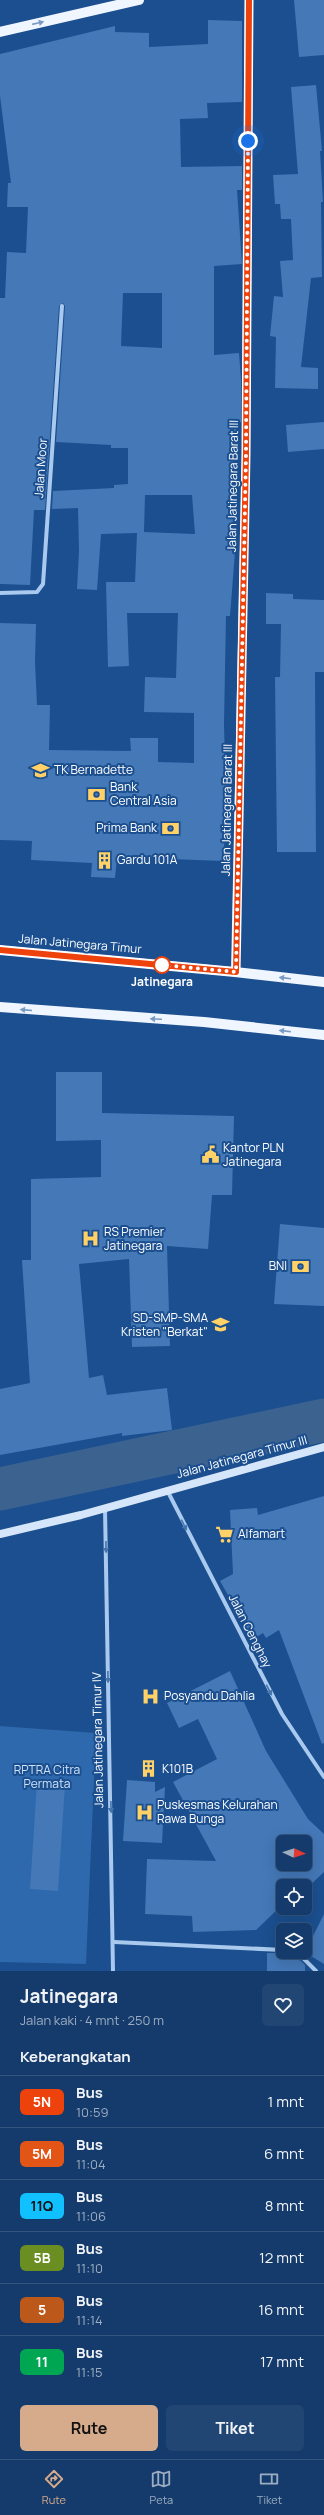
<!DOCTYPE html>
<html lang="id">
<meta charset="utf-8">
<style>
:root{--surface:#143b6b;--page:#214673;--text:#f1f3f6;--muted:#9dadc1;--line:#33557e;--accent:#d6ab8b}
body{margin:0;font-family:Manrope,sans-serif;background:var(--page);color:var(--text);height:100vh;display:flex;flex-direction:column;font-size:15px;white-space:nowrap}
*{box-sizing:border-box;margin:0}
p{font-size:13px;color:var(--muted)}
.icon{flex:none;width:22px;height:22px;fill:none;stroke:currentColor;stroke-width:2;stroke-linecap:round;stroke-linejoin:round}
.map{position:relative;height:1971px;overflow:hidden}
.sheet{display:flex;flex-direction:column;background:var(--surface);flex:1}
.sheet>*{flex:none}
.badge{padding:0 8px;border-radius:6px;font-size:14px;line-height:26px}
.needle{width:26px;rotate:94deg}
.tools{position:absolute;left:276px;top:1835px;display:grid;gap:8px}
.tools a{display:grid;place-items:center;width:36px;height:36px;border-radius:6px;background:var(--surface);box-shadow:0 4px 16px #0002,0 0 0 1px var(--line);font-size:20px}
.you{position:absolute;width:20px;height:20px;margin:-10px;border:3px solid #fff;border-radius:50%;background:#1a73e8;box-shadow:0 0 0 6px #1a73e833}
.map>.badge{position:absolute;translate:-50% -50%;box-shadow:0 0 0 2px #fff}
h2{padding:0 20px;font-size:15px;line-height:36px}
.round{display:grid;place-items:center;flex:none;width:42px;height:42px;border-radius:6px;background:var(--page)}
.headline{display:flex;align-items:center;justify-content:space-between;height:68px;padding:0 20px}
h1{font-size:19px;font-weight:700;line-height:30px}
.cta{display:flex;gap:8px;margin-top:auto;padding:8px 20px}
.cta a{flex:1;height:46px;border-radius:6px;background:var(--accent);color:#111;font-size:16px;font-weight:700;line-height:46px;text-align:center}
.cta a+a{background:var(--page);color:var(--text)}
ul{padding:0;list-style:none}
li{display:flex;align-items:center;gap:12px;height:52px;padding:0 20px;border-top:1px solid var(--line)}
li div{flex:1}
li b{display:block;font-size:15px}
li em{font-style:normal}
li .badge{min-width:44px;font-weight:700;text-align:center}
.menu{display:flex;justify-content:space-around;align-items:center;height:56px;border-top:1px solid var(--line);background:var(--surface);font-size:11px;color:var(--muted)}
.menu a{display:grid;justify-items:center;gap:2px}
.menu .on{color:var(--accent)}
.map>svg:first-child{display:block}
.green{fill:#2e69ad}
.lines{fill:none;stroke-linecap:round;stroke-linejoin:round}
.river{stroke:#3c6290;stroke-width:43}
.building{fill:#4478b7;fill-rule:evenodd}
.street{stroke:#a9c9ee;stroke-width:4}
.secondary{stroke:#d6e6fa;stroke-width:8}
.primary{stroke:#f0f6ff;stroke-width:10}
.oneway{fill:#7b9ac1}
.oneway2{fill:#4674ac}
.line-casing{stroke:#fff;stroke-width:9}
.line{stroke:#ee420d;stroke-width:6}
.walk{stroke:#fff;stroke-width:4;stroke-dasharray:0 7.2}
.stop-dot{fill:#fff;stroke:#ee420d;stroke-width:2}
.labels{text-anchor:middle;stroke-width:4;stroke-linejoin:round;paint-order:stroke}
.street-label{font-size:12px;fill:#fff;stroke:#1b4f8f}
.poi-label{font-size:12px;fill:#fff;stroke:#1b4f8f;text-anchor:start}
.stop-label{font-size:12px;font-weight:bold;fill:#fff;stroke:#1b4f8f}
.park-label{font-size:12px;fill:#cfe3fa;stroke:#1b4f8f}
</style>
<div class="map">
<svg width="324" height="1971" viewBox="0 0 324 1971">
<rect width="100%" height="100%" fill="#1b4f8f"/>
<!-- green -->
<polygon class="green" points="0,1726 96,1733 86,1964 0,1962"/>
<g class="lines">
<!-- river -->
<polyline class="river" points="0,1489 324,1420"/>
</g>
<!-- building -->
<g class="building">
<polygon points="294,0 324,0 324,55 299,57"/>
<path d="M 208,20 L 242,21 L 242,102 L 207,103 L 208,118 L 180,119 L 181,167 L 242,166 L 242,190 L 237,190 L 242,264 L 214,266 L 214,355 L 239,353 L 241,380 L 241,422 L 236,422 L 238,459 L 234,459 L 238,514 L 230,616 L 226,616 L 224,724 L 225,764 L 230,764 L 223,861 L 117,857 L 115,878 L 91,877 L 92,863 L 31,860 L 32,841 L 0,840 L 0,623 L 36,624 L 35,662 L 37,705 L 50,705 L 49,750 L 131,751 L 130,738 L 158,738 L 158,762 L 194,763 L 194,713 L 144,712 L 145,677 L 176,678 L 178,613 L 127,613 L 129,666 L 108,667 L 106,582 L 135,582 L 137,533 L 101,534 L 97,590 L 77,589 L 79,551 L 78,508 L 52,509 L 53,491 L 114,488 L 114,485 L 128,484 L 128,448 L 111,448 L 111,445 L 56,442 L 65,306 L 63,303 L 59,306 L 45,510 L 34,510 L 30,585 L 0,584 L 0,298 L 5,298 L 7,252 L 26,253 L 28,207 L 7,207 L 8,183 L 11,183 L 0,96 L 0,54 L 115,26 L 115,32 L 149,33 L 149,47 L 208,44 ZM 123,293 L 162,293 L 162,348 L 121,346 ZM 145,495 L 192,495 L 195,534 L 144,532 Z"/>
<polygon points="316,85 322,151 320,151 323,202 321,202 322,277 311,278 301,367 318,368 318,389 275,388 276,337 270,336 274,296 283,297 280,261 293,260 291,219 281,219 280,204 275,204 273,175 298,174 291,87"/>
<polygon points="324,422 324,449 288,452 286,425"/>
<polygon points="266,593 293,594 293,599 324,600 324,672 315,672 316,852 277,852 275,677 280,677 281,624 266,624"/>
<polygon points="56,1072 102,1072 102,1113 234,1116 232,1195 212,1195 208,1249 167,1246 170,1346 132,1347 129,1259 79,1264 89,1378 103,1375 107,1395 167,1388 172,1430 122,1436 122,1433 0,1455 0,1389 30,1383 22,1260 31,1260 31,1179 101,1177 101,1140 56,1141"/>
<polygon points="280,1224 324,1228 324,1306 274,1304"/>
<polygon points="324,1496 324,1743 322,1744 279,1630 266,1638 263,1633 253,1639 220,1581 233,1574 230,1510 257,1508 258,1515"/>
<path d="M 230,1671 L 266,1751 L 308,1819 L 324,1834 L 324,1872 L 305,1890 L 305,1883 L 302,1886 L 283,1886 L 283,1904 L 256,1930 L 193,1932 L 192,1916 L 145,1914 L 147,1859 L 216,1861 L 173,1782 L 217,1759 L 198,1719 L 179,1728 L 167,1703 ZM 283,1842 L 305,1842 L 305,1864 L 283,1864 Z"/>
<polygon points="127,1780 155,1782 155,1792 165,1787 162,1843 123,1841"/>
<polygon points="37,1783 65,1785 58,1891 30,1889"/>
<polygon points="324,1914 324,1964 306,1953 306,1956 297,1952 305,1952"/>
<polygon points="267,1953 285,1953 301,1961 305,1965 305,1971 267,1971"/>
</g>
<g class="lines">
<!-- street -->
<g class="street">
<polyline points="0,593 37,592 43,584 62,306"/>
<polyline points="167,1490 282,1714 324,1777"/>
<polyline points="105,1508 113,1971"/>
<polyline points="114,1942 283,1950"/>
<polyline points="288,1952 303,1958 316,1971"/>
</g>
<!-- secondary -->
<g class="secondary">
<polyline points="235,972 246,454 249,0"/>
<polyline points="0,1534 81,1515 324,1447"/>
</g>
<!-- primary -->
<g class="primary">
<polyline points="0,32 139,0"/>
<polyline points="0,950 235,972 324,982"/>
<polyline points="0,1007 204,1022 324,1035"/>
</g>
</g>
<!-- one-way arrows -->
<defs><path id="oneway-solid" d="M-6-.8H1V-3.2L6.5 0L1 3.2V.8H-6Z"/></defs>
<g class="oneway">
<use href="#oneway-solid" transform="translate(38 23) rotate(-13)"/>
<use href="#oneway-solid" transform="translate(285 978) rotate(-173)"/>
<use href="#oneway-solid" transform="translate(26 1010) rotate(-175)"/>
<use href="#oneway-solid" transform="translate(156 1019) rotate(-177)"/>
<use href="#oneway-solid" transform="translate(285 1031) rotate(-173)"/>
</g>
<g class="oneway2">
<use href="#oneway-solid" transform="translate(184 1525) rotate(63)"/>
<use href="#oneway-solid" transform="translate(106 1547) rotate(89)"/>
<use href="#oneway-solid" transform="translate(108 1677) rotate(89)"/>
<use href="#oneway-solid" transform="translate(269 1690) rotate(63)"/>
<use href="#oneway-solid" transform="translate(111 1807) rotate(89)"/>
</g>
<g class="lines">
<defs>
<polyline id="line" points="0,950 236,972 246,454 249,0"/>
</defs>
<!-- line casing -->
<use href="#line" class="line-casing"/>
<!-- line -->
<use href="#line" class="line"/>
<!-- walk -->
<polyline class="walk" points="162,965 236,972 246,454 248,141"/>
</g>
<!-- icons -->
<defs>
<symbol id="school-bare" viewBox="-9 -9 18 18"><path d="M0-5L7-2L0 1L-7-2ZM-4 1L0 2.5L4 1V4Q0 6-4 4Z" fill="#ffd166" stroke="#1b4f8f" stroke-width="2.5" paint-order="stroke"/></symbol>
<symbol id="bank-bare" viewBox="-9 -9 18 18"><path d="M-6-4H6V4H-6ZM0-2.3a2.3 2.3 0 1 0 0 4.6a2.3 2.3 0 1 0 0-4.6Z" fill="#ffd166" stroke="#1b4f8f" stroke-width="2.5" paint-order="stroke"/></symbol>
<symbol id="building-bare" viewBox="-9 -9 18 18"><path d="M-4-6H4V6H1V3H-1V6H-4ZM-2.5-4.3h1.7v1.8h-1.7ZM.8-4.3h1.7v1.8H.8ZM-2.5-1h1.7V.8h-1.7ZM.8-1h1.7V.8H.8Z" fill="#ffd166" stroke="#1b4f8f" stroke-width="2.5" paint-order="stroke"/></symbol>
<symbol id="civic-bare" viewBox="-9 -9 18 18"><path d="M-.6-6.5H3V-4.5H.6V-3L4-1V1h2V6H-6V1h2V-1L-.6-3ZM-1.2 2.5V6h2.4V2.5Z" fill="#ffd166" stroke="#1b4f8f" stroke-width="2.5" paint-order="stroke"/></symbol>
<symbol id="hospital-bare" viewBox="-9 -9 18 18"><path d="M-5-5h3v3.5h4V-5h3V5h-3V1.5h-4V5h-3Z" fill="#ffd166" stroke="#1b4f8f" stroke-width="2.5" paint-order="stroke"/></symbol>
<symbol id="supermarket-bare" viewBox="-9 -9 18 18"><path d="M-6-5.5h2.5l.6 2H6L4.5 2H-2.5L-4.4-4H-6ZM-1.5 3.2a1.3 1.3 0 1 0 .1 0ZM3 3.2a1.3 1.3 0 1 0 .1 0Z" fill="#ffd166" stroke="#1b4f8f" stroke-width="2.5" paint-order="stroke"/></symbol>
</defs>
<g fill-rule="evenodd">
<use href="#school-bare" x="28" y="758" width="25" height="25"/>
<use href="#bank-bare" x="84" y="782" width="25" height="25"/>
<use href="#bank-bare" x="158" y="816" width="25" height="25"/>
<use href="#building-bare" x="92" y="848" width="25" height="25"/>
<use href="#civic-bare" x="198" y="1142" width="25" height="25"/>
<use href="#hospital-bare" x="78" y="1226" width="25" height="25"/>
<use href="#bank-bare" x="288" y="1254" width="25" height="25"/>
<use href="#school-bare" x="208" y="1312" width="25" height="25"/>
<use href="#supermarket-bare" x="212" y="1522" width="25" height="25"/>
<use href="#hospital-bare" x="138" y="1684" width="25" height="25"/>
<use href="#building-bare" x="136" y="1756" width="25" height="25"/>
<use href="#hospital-bare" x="132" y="1800" width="25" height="25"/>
</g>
<!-- markers -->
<circle class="stop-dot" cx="162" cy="965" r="8"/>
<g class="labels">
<!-- street labels -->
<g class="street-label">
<text transform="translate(41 468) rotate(-86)" y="4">Jalan Moor</text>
<text transform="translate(233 486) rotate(-89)" y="4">Jalan Jatinegara Barat III</text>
<text transform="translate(227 810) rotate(-89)" y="4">Jalan Jatinegara Barat III</text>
<text transform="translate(80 944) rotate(5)" y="4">Jalan Jatinegara Timur</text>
<text transform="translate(242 1457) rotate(-15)" y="4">Jalan Jatinegara Timur III</text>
<text transform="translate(250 1631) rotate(63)" y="4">Jalan Cenghay</text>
<text transform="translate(98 1740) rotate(-91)" y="4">Jalan Jatinegara Timur IV</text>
</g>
<!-- poi labels -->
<g class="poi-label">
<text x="54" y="774">TK Bernadette</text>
<text x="110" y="791">Bank<tspan x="110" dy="14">Central Asia</tspan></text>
<text x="157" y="832" text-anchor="end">Prima Bank</text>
<text x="117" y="864">Gardu 101A</text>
<text x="223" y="1152">Kantor PLN<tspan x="223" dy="14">Jatinegara</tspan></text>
<text x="104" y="1236">RS Premier<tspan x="104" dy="14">Jatinegara</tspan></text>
<text x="287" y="1270" text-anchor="end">BNI</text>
<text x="208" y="1322" text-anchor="end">SD-SMP-SMA<tspan x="208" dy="14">Kristen "Berkat"</tspan></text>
<text x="238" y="1538">Alfamart</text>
<text x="164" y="1700">Posyandu Dahlia</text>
<text x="162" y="1773">K101B</text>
<text x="157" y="1809">Puskesmas Kelurahan<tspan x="157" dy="14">Rawa Bunga</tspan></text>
</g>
<!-- stop labels -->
<g class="stop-label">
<text x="162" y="986">Jatinegara</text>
</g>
<!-- park labels -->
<g class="park-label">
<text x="47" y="1774">RPTRA Citra<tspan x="47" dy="14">Permata</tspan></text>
</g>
</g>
</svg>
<div class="tools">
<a><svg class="needle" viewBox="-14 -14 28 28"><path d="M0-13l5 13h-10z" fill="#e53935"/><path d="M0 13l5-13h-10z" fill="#9dadc1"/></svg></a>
<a><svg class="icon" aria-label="locate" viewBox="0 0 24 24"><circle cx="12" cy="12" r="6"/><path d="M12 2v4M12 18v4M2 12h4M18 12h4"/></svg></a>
<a><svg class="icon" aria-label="layers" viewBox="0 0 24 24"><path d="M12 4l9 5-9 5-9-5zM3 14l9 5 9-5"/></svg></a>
</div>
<div class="you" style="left:248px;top:141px"></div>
</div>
<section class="sheet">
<div class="headline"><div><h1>Jatinegara</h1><p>Jalan kaki · 4 mnt · 250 m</p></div><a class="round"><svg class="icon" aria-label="heart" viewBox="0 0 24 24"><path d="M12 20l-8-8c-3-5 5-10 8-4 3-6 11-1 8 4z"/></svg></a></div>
<h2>Keberangkatan</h2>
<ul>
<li><span class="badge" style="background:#ee420d;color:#fff">5N</span><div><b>Bus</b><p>10:59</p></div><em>1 mnt</em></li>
<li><span class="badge" style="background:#e35517;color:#fff">5M</span><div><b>Bus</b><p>11:04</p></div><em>6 mnt</em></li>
<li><span class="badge" style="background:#11c0ff;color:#111">11Q</span><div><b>Bus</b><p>11:06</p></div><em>8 mnt</em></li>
<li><span class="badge" style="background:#6b8e23;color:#fff">5B</span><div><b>Bus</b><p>11:10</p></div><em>12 mnt</em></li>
<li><span class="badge" style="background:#bc581a;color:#fff">5</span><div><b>Bus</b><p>11:14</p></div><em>16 mnt</em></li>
<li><span class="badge" style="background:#00a651;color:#fff">11</span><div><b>Bus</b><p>11:15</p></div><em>17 mnt</em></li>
</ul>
<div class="cta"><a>Rute</a><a>Tiket</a></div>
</section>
<nav class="menu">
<a class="on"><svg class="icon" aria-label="directions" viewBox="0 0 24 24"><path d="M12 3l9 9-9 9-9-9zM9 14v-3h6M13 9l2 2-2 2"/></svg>Rute</a>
<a><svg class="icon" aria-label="map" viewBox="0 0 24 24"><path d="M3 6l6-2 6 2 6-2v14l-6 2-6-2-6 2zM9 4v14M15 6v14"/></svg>Peta</a>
<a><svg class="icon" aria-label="tickets" viewBox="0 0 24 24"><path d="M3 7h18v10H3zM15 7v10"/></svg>Tiket</a>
</nav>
